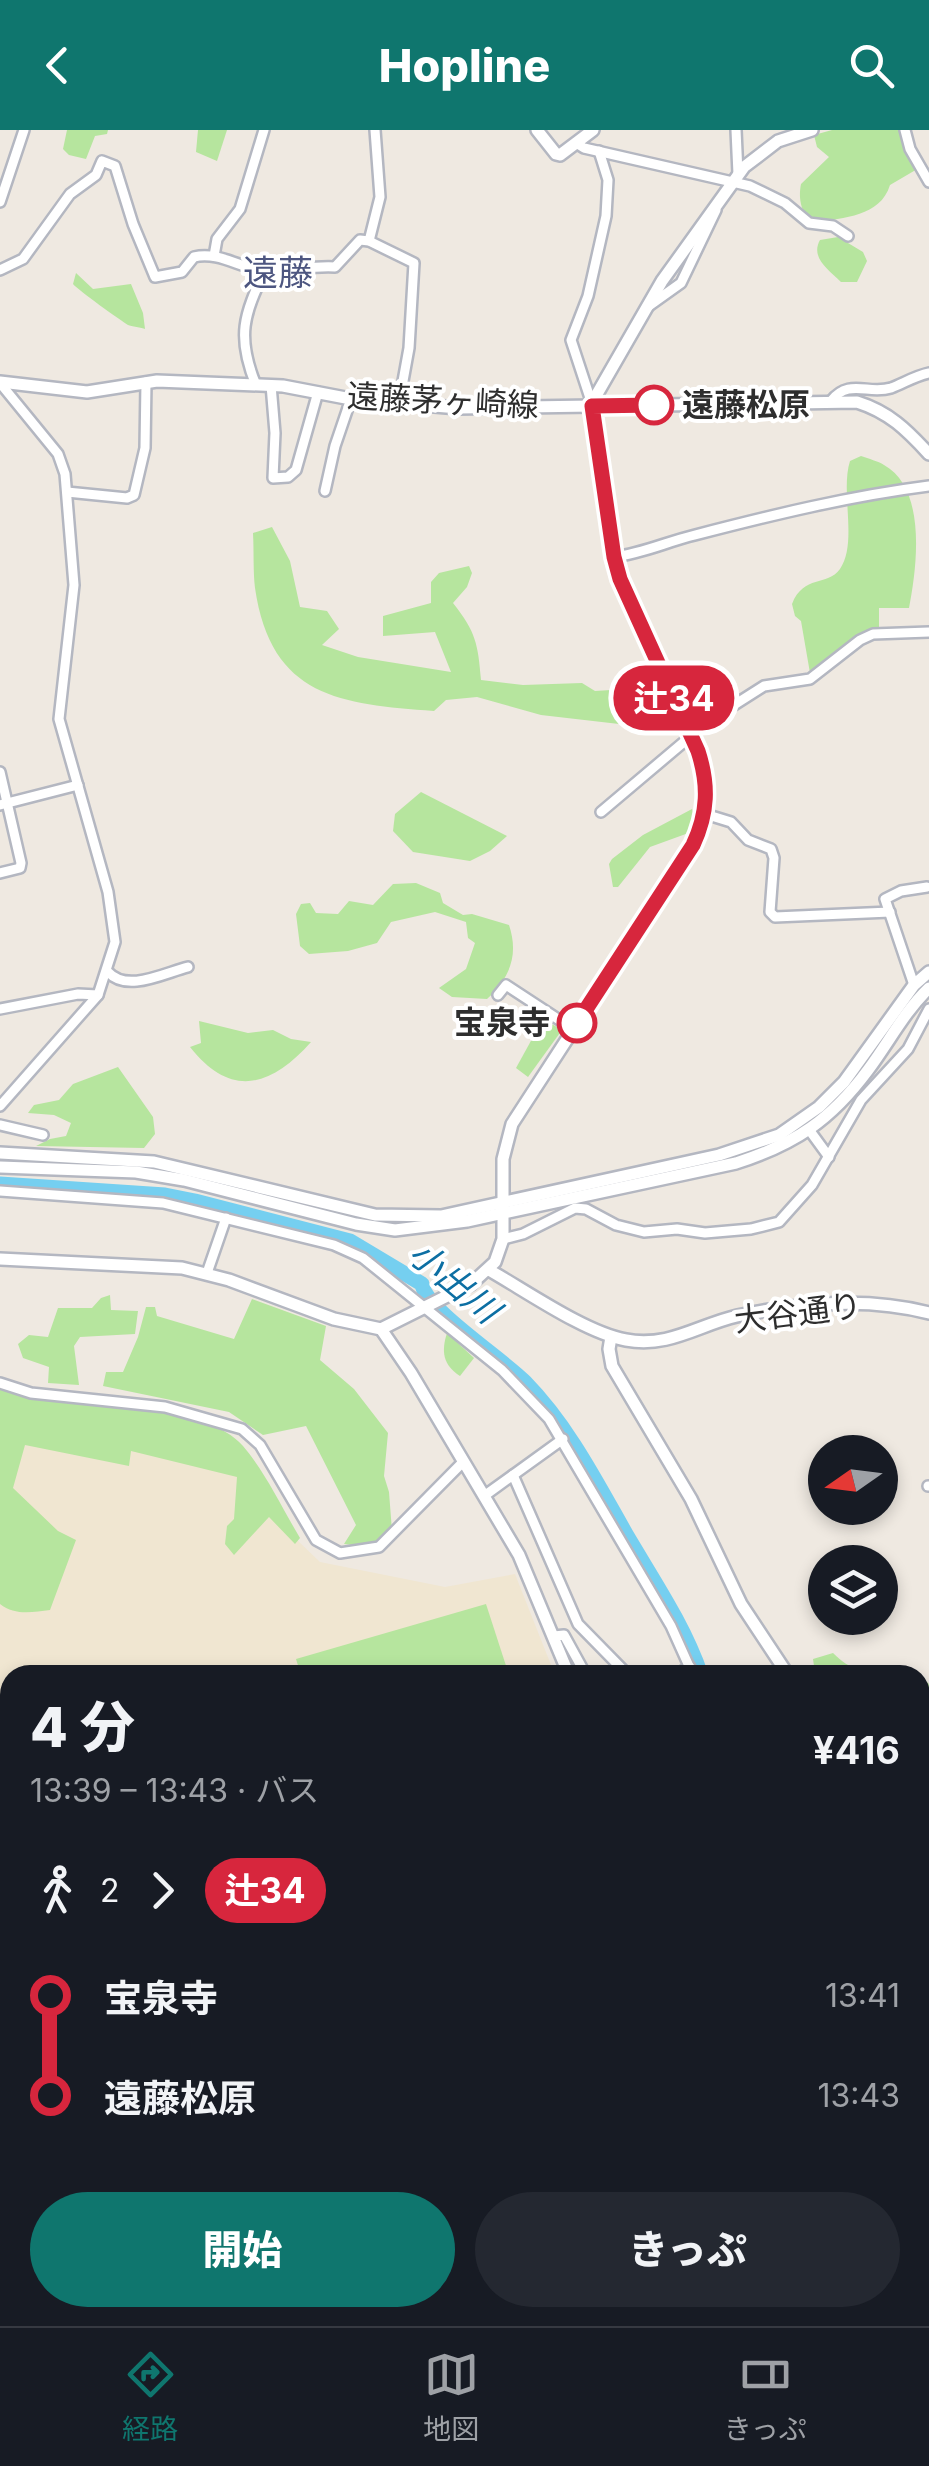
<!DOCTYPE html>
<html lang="ja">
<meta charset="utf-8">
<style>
:root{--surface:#171b24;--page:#242831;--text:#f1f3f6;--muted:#9ea1a6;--line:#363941;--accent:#0f766e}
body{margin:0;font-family:Inter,"Noto Sans JP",sans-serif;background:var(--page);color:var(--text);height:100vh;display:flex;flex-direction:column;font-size:38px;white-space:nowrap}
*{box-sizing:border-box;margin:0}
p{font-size:32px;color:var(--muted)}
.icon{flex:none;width:55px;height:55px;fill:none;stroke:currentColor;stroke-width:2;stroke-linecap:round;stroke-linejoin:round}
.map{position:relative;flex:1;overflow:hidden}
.drawer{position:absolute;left:0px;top:1535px;width:930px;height:662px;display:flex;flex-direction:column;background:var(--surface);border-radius:30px 30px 0 0;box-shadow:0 5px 15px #0003}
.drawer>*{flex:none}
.badge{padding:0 20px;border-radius:32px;font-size:35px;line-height:65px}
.needle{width:65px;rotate:256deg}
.tools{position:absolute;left:808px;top:1305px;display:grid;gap:20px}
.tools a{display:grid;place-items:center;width:90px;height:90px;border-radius:50%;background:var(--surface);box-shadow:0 5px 15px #0003;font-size:50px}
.map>.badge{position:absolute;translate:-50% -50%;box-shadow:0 0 0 5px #fff}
.legs{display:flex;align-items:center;gap:15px;height:110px;padding:0 30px;font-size:32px}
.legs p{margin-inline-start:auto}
.headline{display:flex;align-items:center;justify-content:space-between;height:170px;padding:0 30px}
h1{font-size:55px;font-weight:800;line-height:75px}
.button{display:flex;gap:20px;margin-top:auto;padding:20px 30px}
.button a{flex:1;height:115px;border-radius:60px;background:var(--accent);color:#fff;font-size:40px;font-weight:800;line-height:115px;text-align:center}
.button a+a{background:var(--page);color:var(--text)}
ul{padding:0 30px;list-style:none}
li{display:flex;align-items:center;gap:35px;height:100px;font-size:38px}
li i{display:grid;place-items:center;width:15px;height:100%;margin:0 12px;background:currentColor}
li i::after{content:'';width:25px;height:25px;margin:-12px;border:8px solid;border-radius:50%;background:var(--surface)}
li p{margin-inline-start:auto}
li:first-child i{background:linear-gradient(#0000 50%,currentColor 0)}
li:last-child i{background:linear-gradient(currentColor 50%,#0000 0)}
header{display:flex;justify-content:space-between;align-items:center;height:130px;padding:0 30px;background:var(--accent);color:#fff;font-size:45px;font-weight:800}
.tabs{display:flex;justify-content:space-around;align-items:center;height:140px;border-top:2px solid var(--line);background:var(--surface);font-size:28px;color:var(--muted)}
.tabs a{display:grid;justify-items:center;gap:5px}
.tabs .current{color:var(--accent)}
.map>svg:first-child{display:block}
.education{fill:#f0e6d1}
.green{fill:#b6e59e}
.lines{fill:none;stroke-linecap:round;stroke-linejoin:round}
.river{stroke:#75cff0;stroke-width:15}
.street-casing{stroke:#b4b7c1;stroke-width:14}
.secondary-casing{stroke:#b4b7c1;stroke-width:16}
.street{stroke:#fff;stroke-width:9}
.secondary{stroke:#fff;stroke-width:11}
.line-1-casing{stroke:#fff;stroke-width:22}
.line-1{stroke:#d7263d;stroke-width:15}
.stop-1-dot{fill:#fff;stroke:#d7263d;stroke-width:5}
.labels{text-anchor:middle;stroke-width:8;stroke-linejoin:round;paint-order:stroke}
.street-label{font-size:32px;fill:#2e2e2e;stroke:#fff}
.stop-label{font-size:32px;font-weight:bold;fill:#2e2e2e;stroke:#fff;text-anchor:start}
.neighbourhood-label{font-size:35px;fill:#4d5680;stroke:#fff}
.water-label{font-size:35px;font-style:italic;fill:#0d6fa3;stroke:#fff}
</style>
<header><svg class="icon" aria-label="back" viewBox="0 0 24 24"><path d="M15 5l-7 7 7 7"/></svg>Hopline<svg class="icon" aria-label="search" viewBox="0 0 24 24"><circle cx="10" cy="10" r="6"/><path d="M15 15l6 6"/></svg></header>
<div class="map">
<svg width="929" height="2196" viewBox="0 0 929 2196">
<rect width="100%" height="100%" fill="#efe9e1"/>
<!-- education -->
<polygon class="education" points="0,1262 220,1307 295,1408 320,1432 445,1457 515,1444 555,1545 10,1545 10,1927 0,1929"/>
<!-- green -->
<g class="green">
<polygon points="67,0 108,0 107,4 95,6 86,29 69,25 63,19"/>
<polygon points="198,0 227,0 217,31 196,22"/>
<path d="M 832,0 L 902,0 L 919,38 L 890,55 C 880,87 844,87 815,93 C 801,85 798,69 801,54 L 829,27 L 817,17 L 814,5 Z"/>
<path d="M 838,107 L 863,122 L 867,131 L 857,152 L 841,152 C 829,140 810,128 820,110 Z"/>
<path d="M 76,143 L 93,159 L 131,154 L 143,183 L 145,199 C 142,198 131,196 128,195 C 120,190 78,160 73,154 Z"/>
<path d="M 861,326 C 869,329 878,331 884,335 C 927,359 917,437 909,478 L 879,478 L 879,499 L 867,501 L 810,543 L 801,491 L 795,486 L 792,474 C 804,444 827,457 840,439 C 858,413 840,362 850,331 Z"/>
<path d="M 272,397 L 290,431 L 300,477 L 327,481 L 339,499 L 322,515 L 358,527 L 451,542 L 435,502 L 383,506 L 383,486 L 431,473 L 431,452 L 439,443 L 469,436 L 472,443 L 467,457 L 453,473 C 476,502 478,514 481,550 L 523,555 L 582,553 L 595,561 L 658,557 L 669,575 L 619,594 L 541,585 L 477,567 L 446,570 L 434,581 C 341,574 271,568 255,458 C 253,441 254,421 253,403 Z"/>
<polygon points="421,662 507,706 490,721 470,731 413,722 393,701 395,684"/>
<polygon points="692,679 696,691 694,701 650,717 618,757 613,757 609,734 612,729 643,705"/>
<path d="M 416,753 L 440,763 L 443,773 L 463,785 L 472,784 L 509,795 C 519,825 510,848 487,869 L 452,867 L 439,858 L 466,839 L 475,813 L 468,808 L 466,792 L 435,782 L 391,792 L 377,813 L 348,821 L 309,824 L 300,816 L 296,784 L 301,774 L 310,773 L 316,783 L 338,784 L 349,771 L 373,775 L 393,754 Z"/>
<polygon points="543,889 562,900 528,947 516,938"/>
<path d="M 199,891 L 248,903 L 273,900 L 291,909 L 311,912 C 271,957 231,969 190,917 L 201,913 Z"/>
<polygon points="118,937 153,987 155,1004 144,1018 36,1016 50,1009 66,1006 71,993 54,985 28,983 34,975 59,970 73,954"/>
<polygon points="110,1165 111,1180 138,1181 135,1204 80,1207 74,1216 79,1255 48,1253 49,1237 23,1228 18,1214 29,1205 48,1207 58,1178 92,1178 101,1168"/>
<polygon points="252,1169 326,1196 320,1230 354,1259 388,1303 384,1346 389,1362 392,1401 370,1417 344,1414 356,1395 306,1296 263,1305 229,1282 103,1256 106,1242 123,1242 138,1207 146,1177 155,1177 157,1186 234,1209"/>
<path d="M 447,1203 L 474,1228 L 460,1246 C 443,1235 441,1222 447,1203 Z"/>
<path d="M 0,1258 C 12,1261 25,1265 37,1267 C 91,1278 206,1273 243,1316 C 266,1343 282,1378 300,1408 L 295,1414 L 269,1387 L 234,1425 L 225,1414 L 227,1396 L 234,1389 L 237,1347 L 131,1321 L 129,1336 L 25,1315 L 13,1358 L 58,1401 L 76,1410 L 50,1480 C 33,1482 15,1486 0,1474 Z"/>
<polygon points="486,1474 509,1545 301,1545 296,1529"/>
<path d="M 833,1523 C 859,1549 881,1544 916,1542 L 919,1545 L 815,1543 L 813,1529 Z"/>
<polygon points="920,1546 929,1554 929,1796 920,1784"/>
<polygon points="552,2188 638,2188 646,2196 555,2196"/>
</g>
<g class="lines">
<!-- river -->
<g class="river">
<path d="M 0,1054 L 165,1065 L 195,1071 L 350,1111 L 422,1154 C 425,1179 504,1230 525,1252 C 568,1296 596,1351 626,1404 C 653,1450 684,1495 701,1545"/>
<polyline points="797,2196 799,2188"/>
</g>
<defs>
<g id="street">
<polyline points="736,0 738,44"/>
<polyline points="905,0 910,19 929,52"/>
<polyline points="576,13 584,18 750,56 785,73 809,93 833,96 848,106"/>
<polyline points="0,72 24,0"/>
<polyline points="369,111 380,67 375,0"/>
<polyline points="214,126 217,109 240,79 264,0"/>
<path d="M 0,140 L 23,129 L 70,64 L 96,45 L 102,31 L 115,36 L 133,94 L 155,147 L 182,142 L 194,127 C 216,122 234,134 255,139 C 280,144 309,135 335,137 L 360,110 L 369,111 L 414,133 L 409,218 L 399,273"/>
<polyline points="646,178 681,153 716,80"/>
<polyline points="0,253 58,324 65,344 74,455 59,589 108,762 115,812 98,865 0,976"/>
<path d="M 256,255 C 236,206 244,185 265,140"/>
<polyline points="271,255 275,303 273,348 288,347 296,340 318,262"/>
<path d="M 831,271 C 849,248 868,265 891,258 C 904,253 915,246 929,243"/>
<polyline points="592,274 571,210 588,166 606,86 608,50 599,21"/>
<polyline points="325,361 335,316 351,269"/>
<polyline points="67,362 127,368 134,365 145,318 146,252"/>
<path d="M 614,427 C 644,423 666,412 695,405 C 772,385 850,366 929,356"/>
<polyline points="690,603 764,556 810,549 860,510 873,504 929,502"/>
<polyline points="0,642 21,733 20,738 0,743"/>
<polyline points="0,675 78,655"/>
<polyline points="601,682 691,606"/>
<polyline points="705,684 731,692 748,710 771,719 774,728 770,782 775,787 890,782"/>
<path d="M 108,842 C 127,863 164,843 188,837"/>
<polyline points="914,855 885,769 901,761 927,757"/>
<polyline points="498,865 506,855 573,899"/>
<polyline points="0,879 78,864 98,865"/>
<polyline points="0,995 43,1005"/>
<polyline points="810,1001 829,1027"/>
<polyline points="0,1061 163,1073 334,1115 363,1128 502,1240 549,1289 671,1496 693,1545"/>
<polyline points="503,1109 523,1104 575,1078 586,1079 616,1095 644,1102 677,1099 705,1103 751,1099 779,1092 812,1055 861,970 908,919 929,879"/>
<polyline points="207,1143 226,1088"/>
<polyline points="0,1253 31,1263 165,1277 242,1299 260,1315 316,1410 340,1423 379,1417 463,1332"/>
<polyline points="513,1345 578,1494 628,1545"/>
<polyline points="928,1356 929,1356"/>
<polyline points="484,1366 563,1309"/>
<polyline points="554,1506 564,1505 586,1545"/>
<polyline points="675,1545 690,1537"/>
<polyline points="920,1679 929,1679"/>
<polyline points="0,1936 10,1933"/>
<polyline points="920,2005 929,1996"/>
<polyline points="0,2059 10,2056"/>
<polyline points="0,2160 10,2160"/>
<polyline points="293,2188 298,2196"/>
<polyline points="415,2188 420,2196"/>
<polyline points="70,2196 70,2188"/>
</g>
<g id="secondary">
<polyline points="537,0 556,24 560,25 593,0"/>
<path d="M 0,252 L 87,262 L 157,251 L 283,256 L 351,269 L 458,278 L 857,272 C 889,282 907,300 929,324"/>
<polyline points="0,1023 154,1032 375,1085 441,1086 719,1025 779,1005 819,977 844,952 914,855 929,842"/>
<path d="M 0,1037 L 136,1042 L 184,1050 L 356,1094 L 395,1100 L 467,1091 L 736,1033 C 795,1014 831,990 868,940 C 889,912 904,882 929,858"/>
<path d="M 0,1129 L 182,1138 L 229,1150 L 334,1189 L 381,1199 L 471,1154 L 495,1132 L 503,1109 L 503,1029 L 512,994 L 693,715 C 708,683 709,655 698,621 L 620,449 L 614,427 L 591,277 L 597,264 L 662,151 L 744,37 L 778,11 L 812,0"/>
<path d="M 489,1140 C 526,1161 586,1203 626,1210 C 669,1218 698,1195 737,1186 C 798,1173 869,1167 929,1183"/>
<polyline points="381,1199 411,1243 519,1425 569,1545"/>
<polyline points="611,1207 609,1219 612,1236 691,1369 741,1474 788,1545"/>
<polyline points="920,2087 925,2099 929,2140"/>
<polyline points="673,2196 674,2188"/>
</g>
</defs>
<!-- street casing -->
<use href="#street" class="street-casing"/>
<!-- secondary casing -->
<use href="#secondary" class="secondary-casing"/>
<!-- street -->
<use href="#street" class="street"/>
<!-- secondary -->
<use href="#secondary" class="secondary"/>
</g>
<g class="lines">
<defs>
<path id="line-1" d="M 577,893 L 693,715 C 708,683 709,655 698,621 L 620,449 L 614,427 L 592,276 L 654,275"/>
</defs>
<!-- line-1 casing -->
<use href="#line-1" class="line-1-casing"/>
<!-- line-1 -->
<use href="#line-1" class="line-1"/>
</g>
<!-- markers -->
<g class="stop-1-dot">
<circle cx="654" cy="275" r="18"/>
<circle cx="577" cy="893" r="18"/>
</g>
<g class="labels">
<!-- street labels -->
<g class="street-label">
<text transform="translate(443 271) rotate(3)" y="11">遠藤茅ヶ崎線</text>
<text transform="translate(798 1183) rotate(-7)" y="11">大谷通り</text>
</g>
<!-- stop labels -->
<g class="stop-label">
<text x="682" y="286">遠藤松原</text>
<text x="550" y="904" text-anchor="end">宝泉寺</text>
</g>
<!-- neighbourhood labels -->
<g class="neighbourhood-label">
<text x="278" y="155">遠藤</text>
</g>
<!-- water labels -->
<g class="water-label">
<text transform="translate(454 1152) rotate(40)" y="12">小出川</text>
</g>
</g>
</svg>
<div class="tools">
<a><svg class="needle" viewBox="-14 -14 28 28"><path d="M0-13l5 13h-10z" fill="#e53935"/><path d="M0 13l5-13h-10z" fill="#9ea1a6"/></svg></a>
<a><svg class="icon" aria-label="layers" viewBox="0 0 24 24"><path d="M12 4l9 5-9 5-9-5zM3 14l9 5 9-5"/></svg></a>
</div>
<b class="badge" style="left:674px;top:568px;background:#d7263d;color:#fff">辻34</b>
<section class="drawer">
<div class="headline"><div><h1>4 分</h1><p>13:39 – 13:43 · バス</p></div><b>¥416</b></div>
<div class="legs"><svg class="icon" aria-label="walk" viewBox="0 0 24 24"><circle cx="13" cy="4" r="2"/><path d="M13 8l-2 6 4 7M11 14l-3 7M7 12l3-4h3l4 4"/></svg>2<svg class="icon" aria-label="forward" viewBox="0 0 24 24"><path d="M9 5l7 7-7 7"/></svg><b class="badge" style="background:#d7263d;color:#fff">辻34</b></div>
<ul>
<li><i style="color:#d7263d"></i><b>宝泉寺</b><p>13:41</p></li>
<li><i style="color:#d7263d"></i><b>遠藤松原</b><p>13:43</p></li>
</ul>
<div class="button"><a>開始</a><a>きっぷ</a></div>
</section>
</div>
<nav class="tabs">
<a class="current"><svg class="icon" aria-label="directions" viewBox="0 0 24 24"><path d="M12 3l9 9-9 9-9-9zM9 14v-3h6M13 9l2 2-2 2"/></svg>経路</a>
<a><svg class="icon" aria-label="map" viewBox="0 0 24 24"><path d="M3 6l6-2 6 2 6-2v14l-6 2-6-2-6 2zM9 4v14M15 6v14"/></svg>地図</a>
<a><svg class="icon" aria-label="tickets" viewBox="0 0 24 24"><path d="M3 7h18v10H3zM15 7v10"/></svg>きっぷ</a>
</nav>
